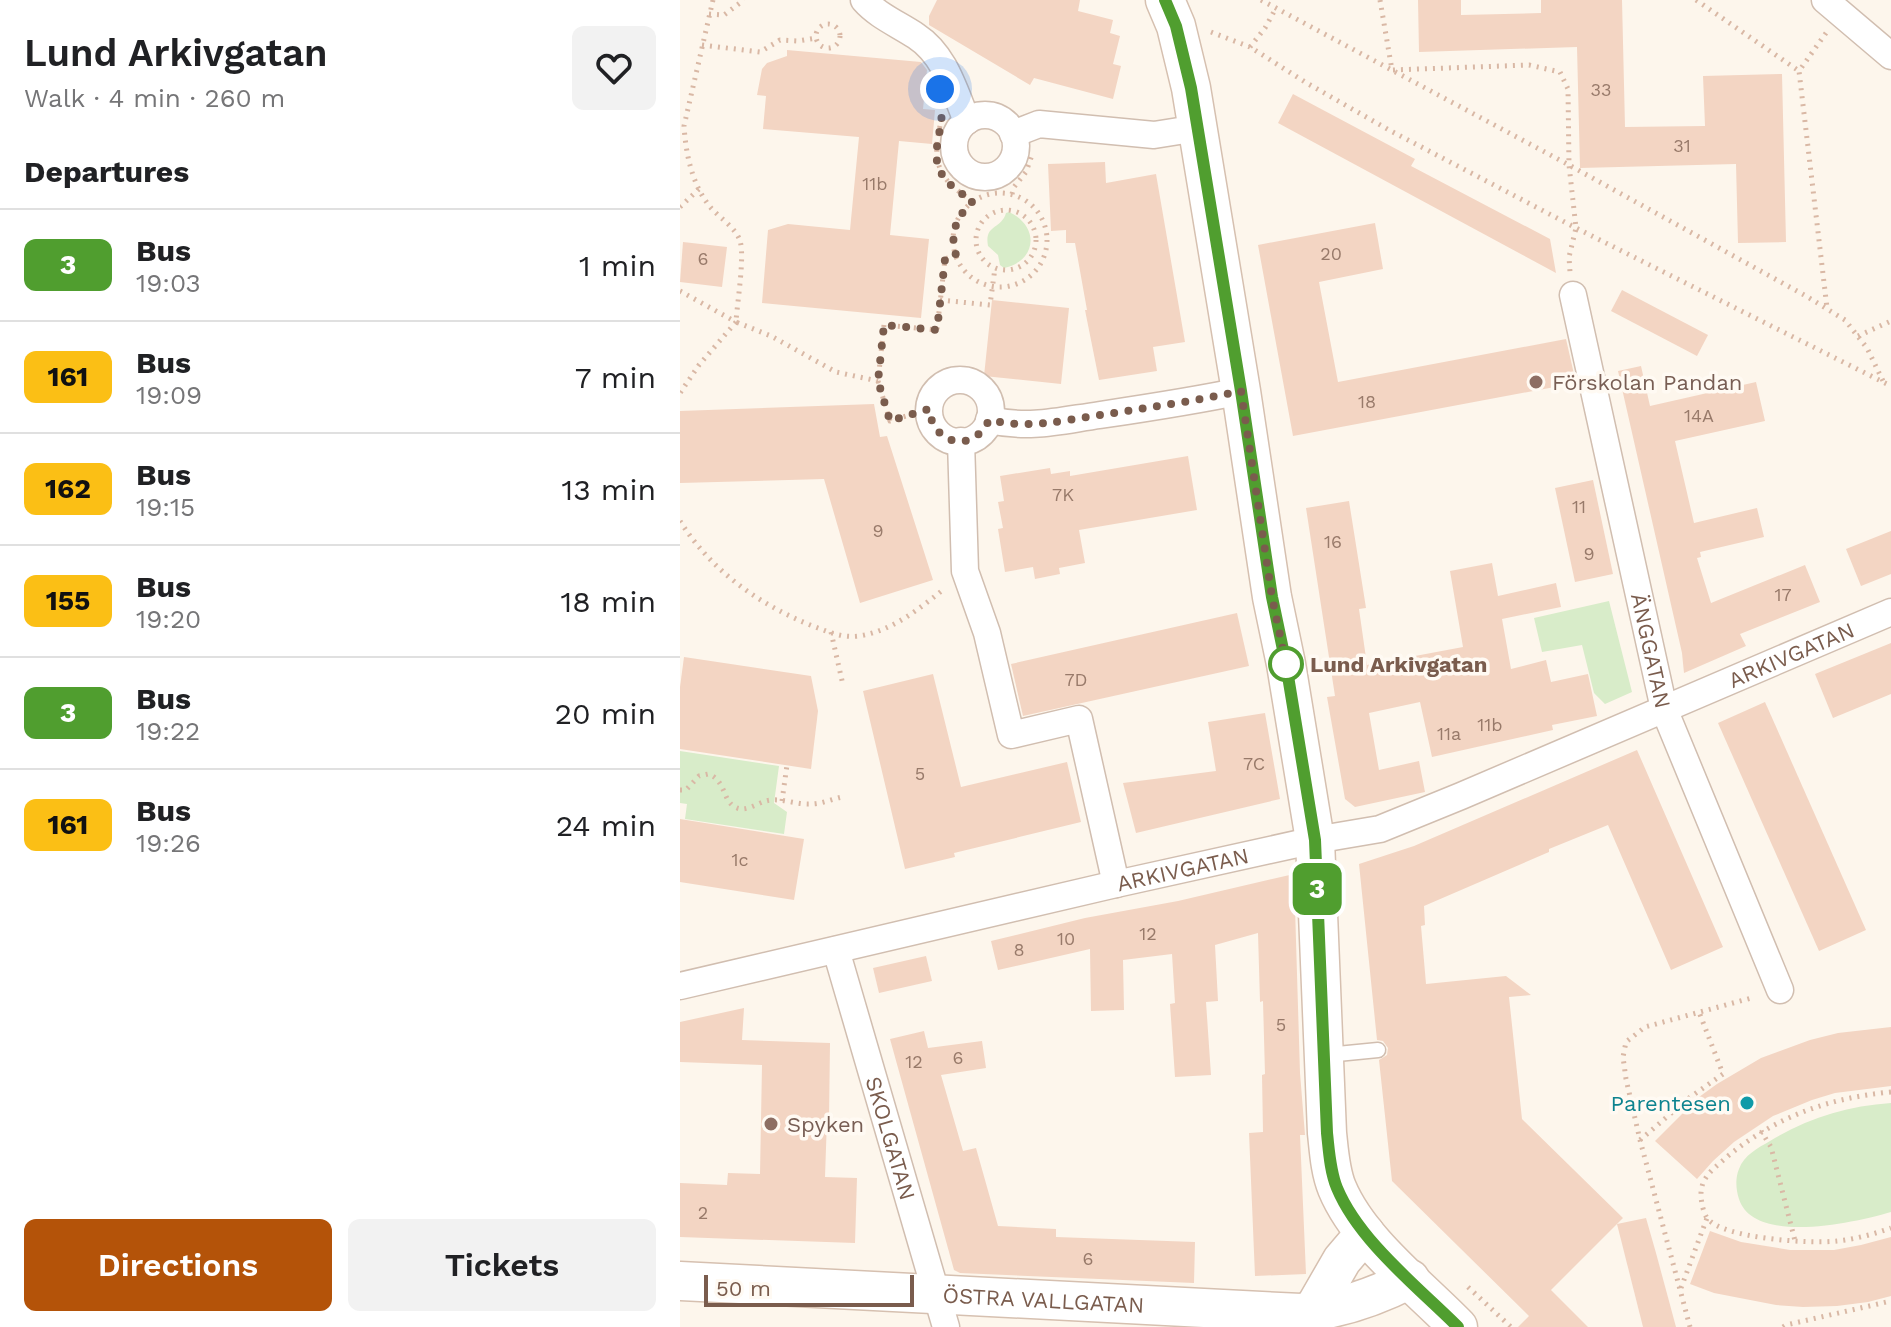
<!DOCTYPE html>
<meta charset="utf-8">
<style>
:root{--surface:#fff;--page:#f2f2f2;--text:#202124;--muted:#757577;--line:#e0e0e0;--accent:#b45309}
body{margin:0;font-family:"Work Sans",sans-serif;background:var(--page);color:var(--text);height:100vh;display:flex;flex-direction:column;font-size:30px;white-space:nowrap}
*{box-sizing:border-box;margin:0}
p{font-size:26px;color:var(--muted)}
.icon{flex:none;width:44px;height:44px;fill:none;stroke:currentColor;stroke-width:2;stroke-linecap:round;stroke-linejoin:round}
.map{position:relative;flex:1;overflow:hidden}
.side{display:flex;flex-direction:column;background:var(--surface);width:680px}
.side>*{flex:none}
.badge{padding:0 16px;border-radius:12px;font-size:28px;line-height:52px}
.scale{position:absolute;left:24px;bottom:20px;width:210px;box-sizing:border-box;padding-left:8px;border:4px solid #7a5c4d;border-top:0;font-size:22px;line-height:28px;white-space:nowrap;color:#7a5c4d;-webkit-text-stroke:6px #fffaf3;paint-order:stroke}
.you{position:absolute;width:40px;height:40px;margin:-20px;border:6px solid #fff;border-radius:50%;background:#1a73e8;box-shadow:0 0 0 12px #1a73e833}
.map>.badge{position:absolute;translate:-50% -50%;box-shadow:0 0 0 4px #fff}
h2{padding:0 24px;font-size:30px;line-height:72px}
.round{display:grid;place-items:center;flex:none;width:84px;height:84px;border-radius:12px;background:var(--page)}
.headline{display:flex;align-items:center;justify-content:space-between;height:136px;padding:0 24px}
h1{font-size:38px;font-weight:600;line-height:60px}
.cta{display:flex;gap:16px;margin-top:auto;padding:16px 24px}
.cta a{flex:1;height:92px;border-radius:12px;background:var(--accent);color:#fff;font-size:32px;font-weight:600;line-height:92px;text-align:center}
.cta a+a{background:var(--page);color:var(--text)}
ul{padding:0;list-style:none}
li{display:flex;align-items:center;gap:24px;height:112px;padding:0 24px;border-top:2px solid var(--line)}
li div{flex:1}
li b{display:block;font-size:30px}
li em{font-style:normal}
li .badge{min-width:88px;font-weight:700;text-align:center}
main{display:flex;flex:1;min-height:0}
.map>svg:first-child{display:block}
.green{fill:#d8ecc9}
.building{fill:#f3d5c3}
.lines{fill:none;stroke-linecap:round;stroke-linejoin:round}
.lane-casing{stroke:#d1beb0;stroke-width:17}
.street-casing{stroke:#d1beb0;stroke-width:29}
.secondary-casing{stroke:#d6c0b0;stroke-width:41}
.path{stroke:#d9b8a5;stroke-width:5;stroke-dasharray:2 6;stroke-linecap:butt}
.lane{stroke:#fff;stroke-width:14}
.street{stroke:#fff;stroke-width:26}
.secondary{stroke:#fff;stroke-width:38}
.line-casing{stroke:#fff;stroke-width:18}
.line{stroke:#509e2f;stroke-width:12}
.walk{stroke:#7a5c4d;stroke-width:8;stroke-dasharray:0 14.4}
.education-dot{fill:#8d6e63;stroke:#fffaf3;stroke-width:3}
.stop-dot{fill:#fff;stroke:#509e2f;stroke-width:4}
.culture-dot{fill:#0f9aa8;stroke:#fffaf3;stroke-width:3}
.labels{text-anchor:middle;stroke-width:7;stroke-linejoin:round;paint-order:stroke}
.number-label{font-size:18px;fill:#987a6a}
.education-label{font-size:22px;fill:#785e54;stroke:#fffaf3;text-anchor:start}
.street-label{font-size:22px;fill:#7a5c4d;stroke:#fffaf3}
.stop-label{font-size:22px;font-weight:bold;fill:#7a5c4d;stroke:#fffaf3;text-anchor:start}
.culture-label{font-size:22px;fill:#0d838f;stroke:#fffaf3;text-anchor:end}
</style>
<main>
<section class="side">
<div class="headline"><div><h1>Lund Arkivgatan</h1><p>Walk · 4 min · 260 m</p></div><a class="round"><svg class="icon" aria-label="heart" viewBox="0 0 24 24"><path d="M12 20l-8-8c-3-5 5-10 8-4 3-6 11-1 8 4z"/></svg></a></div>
<h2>Departures</h2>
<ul>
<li><span class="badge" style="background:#509e2f;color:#fff">3</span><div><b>Bus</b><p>19:03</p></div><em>1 min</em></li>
<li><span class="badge" style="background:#fbbf15;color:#111">161</span><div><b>Bus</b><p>19:09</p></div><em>7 min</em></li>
<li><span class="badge" style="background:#fbbf15;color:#111">162</span><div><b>Bus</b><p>19:15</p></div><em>13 min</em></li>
<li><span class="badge" style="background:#fbbf15;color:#111">155</span><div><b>Bus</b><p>19:20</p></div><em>18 min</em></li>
<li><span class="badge" style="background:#509e2f;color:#fff">3</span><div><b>Bus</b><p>19:22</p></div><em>20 min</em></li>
<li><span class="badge" style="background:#fbbf15;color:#111">161</span><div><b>Bus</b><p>19:26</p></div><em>24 min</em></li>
</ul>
<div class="cta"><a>Directions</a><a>Tickets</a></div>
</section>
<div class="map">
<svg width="1211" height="1327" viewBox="0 0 1211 1327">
<rect width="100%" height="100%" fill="#fdf6ec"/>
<!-- green -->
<g class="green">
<path d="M 329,212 C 360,226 357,261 324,268 L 320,265 L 318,255 L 308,246 C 304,224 321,230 326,213 Z"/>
<polygon points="929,601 952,692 925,704 914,693 902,645 862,652 854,618"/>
<polygon points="0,751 99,766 94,803 107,812 104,834 5,819 7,804 0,803"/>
<path d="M 1211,1103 L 1211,1212 C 1177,1222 1074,1246 1059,1199 C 1056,1190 1055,1178 1059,1169 C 1064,1155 1078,1148 1090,1141 C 1128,1118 1167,1106 1211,1103 Z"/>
</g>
<!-- building -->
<g class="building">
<polygon points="257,0 400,0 398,11 433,20 430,33 440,36 433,64 441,66 433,99 354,78 350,85 249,25 249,16"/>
<polygon points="738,0 781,0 781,15 861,13 861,0 942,0 945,127 1025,126 1023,76 1102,74 1106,242 1058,243 1056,164 900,168 897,47 739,52"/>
<polygon points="107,50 241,62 247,70 243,109 255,110 252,144 219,141 210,235 249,239 241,318 82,303 88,230 108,224 170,230 179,137 83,129 86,96 77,95 82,69 87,63 107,56"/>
<polygon points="613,94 735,159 731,166 870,239 876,273 598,123"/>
<polygon points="425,162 426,183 476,174 505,342 473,347 477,371 419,380 405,310 407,310 395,243 386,243 386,230 371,231 368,164"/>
<polygon points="695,223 703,269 639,282 658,382 886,339 896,383 613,436 578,245"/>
<polygon points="3,242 47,247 42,287 0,282"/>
<polygon points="942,290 1028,335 1017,356 931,311"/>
<polygon points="312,300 389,308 381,384 304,376"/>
<polygon points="961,366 970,406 1076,382 1085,421 995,441 1014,523 1077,508 1084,537 1020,552 1021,557 1017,558 1031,603 1125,565 1140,602 1060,634 1066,646 1004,673 1002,653 938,371"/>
<polygon points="194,404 200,437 207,436 253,580 180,603 144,479 0,483 0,411"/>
<polygon points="508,456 517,510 399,530 405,563 379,568 380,574 355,579 353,567 325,572 318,529 323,528 318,502 324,501 320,476 370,468 371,474 390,471 390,476"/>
<polygon points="913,480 933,574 895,582 875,488"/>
<polygon points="669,501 686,608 679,609 687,665 783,647 770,571 812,563 818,596 876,583 881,607 822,619 831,669 866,660 871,682 908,674 917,716 872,725 873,730 752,757 740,702 689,713 699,770 739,761 745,792 675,807 665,799 647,697 655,696 626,508"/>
<polygon points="1211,531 1211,574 1181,586 1166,549"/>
<polygon points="557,613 569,666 343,716 331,664"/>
<polygon points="1211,643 1211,694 1153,718 1135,674"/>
<polygon points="4,657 131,676 138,711 131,769 0,749 0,687"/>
<polygon points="253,674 281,787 387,762 401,822 274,853 275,857 225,869 183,691"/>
<polygon points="1085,702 1186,930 1139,951 1038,723"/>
<polygon points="585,713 600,799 456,833 443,783 536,771 528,722"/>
<polygon points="957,750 1043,947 991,970 928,825 869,849 869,852 744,906 745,925 741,926 746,984 826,976 851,995 829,997 842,1119 943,1218 871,1290 908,1327 838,1327 849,1316 712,1181 699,1060 707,1055 708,1048 703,1041 697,1040 679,864 734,846"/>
<polygon points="0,819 124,839 114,900 0,882"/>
<polygon points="614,874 620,1073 625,1135 620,1135 626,1274 575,1276 569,1133 583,1132 582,1075 585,1074 583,1001 580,1002 578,933 535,945 538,1001 526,1002 531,1075 495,1077 490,1004 495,1003 492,954 443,960 444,1010 411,1011 410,949 318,970 311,941 405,918 498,901"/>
<polygon points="246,956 252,981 199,993 193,968"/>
<polygon points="64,1008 62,1040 150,1043 149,1119 147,1119 145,1177 177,1178 175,1243 0,1237 0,1183 47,1185 48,1173 80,1174 82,1065 0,1062 0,1022"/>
<polygon points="1211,1027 1211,1086 1155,1093 1132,1100 1093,1116 1054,1142 1033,1161 1017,1179 975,1141 1019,1097 1037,1084 1081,1058 1130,1040 1158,1033"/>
<polygon points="244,1031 248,1048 302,1041 306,1068 261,1075 283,1151 296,1148 318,1226 376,1229 376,1237 515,1242 514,1283 280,1273 274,1270 210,1039"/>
<polygon points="966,1218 976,1253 996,1327 963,1327 937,1224"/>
<polygon points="1030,1231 1061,1242 1110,1250 1154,1250 1181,1245 1211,1237 1211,1296 1188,1302 1157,1306 1123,1307 1096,1305 1034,1293 1010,1284"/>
</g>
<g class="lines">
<defs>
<polyline id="lane" points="647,1055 698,1050"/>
<g id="street">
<path d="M 184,0 C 198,16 218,24 236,36 C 265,55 274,90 287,121"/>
<polyline points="1145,0 1211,56"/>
<circle cx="305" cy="146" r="31"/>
<polyline points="333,134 359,124 474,135 518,128"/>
<path id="s1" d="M 893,295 L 984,709 L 1100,990"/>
<circle cx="280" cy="411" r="31"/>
<path d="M 309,420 C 351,429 378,421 420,415 C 467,408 514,401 561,391"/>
<polyline points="281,441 285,571 307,633 331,735 399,719 436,884"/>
<path id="s2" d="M 156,950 L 266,1327"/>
<path id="s3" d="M 0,986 L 436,884 L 635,840 L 700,829 L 781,796 L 1211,612"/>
</g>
<g id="secondary">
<path d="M 485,0 L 496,26 L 511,88 L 561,391 L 592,597 L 606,664 L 635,840 L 647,1133 C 649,1151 650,1171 657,1188 C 679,1241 738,1286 778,1327"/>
<path id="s4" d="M 0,1281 L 621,1313 C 660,1309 695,1297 730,1279"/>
<polyline points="632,1312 662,1260 685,1233"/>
</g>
</defs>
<!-- lane casing -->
<use href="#lane" class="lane-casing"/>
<!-- street casing -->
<use href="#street" class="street-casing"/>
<!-- secondary casing -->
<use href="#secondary" class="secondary-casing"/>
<!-- path -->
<g class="path">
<path d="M 33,0 L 4,126 C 6,155 12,185 31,208 C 40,218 56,228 60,241 C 65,256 57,304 56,322 L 91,336 L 156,372 L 198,381 L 204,325 L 257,330 L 265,259 L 276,255"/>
<polyline points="581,0 889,165 1126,296 1165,320 1187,348 1203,381"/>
<polyline points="700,0 712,70 849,65 880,72 888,89 889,165 896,228 889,257 890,272"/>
<polyline points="1016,0 1119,71"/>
<polyline points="29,14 44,15 64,0"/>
<circle cx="148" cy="36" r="12"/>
<polyline points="531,32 570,47 625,82 709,130 896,228 1211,386"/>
<polyline points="1146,33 1119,71 1147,308"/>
<polyline points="22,45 80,52 100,40 118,41 137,38"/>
<polyline points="570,47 585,28 596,8"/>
<path d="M 260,126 C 251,164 260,181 293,201"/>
<circle cx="320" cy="240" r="47"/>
<polyline points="332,194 334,187 346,172 352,155"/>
<polyline points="0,207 20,188"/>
<circle cx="326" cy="240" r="30"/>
<polyline points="0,291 56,322 19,365 0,393"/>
<polyline points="260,300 310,305 315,268"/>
<polyline points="1178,336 1211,321"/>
<polyline points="198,381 210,421 249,409"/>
<path d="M 0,521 C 32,572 82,607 138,628 C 151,633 164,638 179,636 C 212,631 239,609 264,589"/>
<polyline points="151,632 163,685"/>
<path d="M 0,790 L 6,790 L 19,776 L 28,774 C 46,780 42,800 55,807 C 65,813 77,803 86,801 C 100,797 116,805 131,804 C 141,804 152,799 162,797"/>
<polyline points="102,801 107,765"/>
<path d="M 1211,1092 C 1149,1098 1097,1116 1048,1156 C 1036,1167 1021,1176 1021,1194 C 1021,1201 1023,1212 1027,1218 C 1043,1239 1132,1244 1157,1241 C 1176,1239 1194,1234 1211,1228"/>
<polyline points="1081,1131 1091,1147 1115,1241"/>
<polyline points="960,1140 1009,1098 1043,1074 1019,1012"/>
<polyline points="788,1287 831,1327"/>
<polyline points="1001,1288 1027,1218"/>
<polyline points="1010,1327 960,1140 946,1079 943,1057 946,1042 965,1027 1075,997"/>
<polyline points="1103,1327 1106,1325 1211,1301"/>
</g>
<!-- lane -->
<use href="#lane" class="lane"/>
<!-- street -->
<use href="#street" class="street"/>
<!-- secondary -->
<use href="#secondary" class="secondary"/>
</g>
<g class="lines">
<defs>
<path id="line" d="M 485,0 L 496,26 L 511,88 L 561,391 L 592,597 L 606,664 L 635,840 L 647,1133 C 649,1151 650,1171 657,1188 C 679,1241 738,1287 778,1327"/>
</defs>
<!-- line casing -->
<use href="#line" class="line-casing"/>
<!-- line -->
<use href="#line" class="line"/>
<!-- walk -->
<path class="walk" d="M 260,89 C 271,142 229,163 293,201 C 277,216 269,233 276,255 L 265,259 L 257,330 L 204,325 L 198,381 L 210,421 L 249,409 C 253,445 293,454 309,420 C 351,429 378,421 420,415 C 467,408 514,401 561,391 L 592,597 L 606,664"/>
</g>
<!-- markers -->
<g class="education-dot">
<circle cx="856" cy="382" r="8"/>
<circle cx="91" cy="1124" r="8"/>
</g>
<circle class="stop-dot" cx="606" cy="664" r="16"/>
<circle class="culture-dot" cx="1067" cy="1103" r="8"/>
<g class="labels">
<!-- number labels -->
<g class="number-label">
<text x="921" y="96">33</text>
<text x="1002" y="152">31</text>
<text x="195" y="190">11b</text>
<text x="651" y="260">20</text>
<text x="23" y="265">6</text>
<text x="687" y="408">18</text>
<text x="1019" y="422">14A</text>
<text x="383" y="501">7K</text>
<text x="899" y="513">11</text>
<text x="198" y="537">9</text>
<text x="653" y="548">16</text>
<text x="909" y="560">9</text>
<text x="1103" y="601">17</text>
<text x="396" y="686">7D</text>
<text x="810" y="731">11b</text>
<text x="769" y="740">11a</text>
<text x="574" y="770">7C</text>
<text x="240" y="780">5</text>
<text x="60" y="866">1c</text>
<text x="468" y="940">12</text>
<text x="386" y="945">10</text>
<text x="339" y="956">8</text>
<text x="601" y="1031">5</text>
<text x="278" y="1064">6</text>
<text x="234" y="1068">12</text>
<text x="23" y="1219">2</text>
<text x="408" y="1265">6</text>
</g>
<!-- education labels -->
<g class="education-label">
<text x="872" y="390">Förskolan Pandan</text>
<text x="107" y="1132">Spyken</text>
</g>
<!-- street labels -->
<g class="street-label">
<text dy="8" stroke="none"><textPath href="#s1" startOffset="364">ÄNGGATAN</textPath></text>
<text dy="8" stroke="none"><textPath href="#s3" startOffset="1164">ARKIVGATAN</textPath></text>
<text dy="8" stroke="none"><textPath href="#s3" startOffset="516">ARKIVGATAN</textPath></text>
<text dy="8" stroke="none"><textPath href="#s2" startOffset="196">SKOLGATAN</textPath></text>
<text dy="8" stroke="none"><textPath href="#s4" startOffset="364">ÖSTRA VALLGATAN</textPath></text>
</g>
<!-- stop labels -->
<g class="stop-label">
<text x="630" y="672">Lund Arkivgatan</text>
</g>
<!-- culture labels -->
<g class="culture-label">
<text x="1051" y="1111">Parentesen</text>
</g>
</g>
</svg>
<div class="scale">50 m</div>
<div class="you" style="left:260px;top:89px"></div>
<b class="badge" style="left:637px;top:889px;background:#509e2f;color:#fff">3</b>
</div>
</main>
